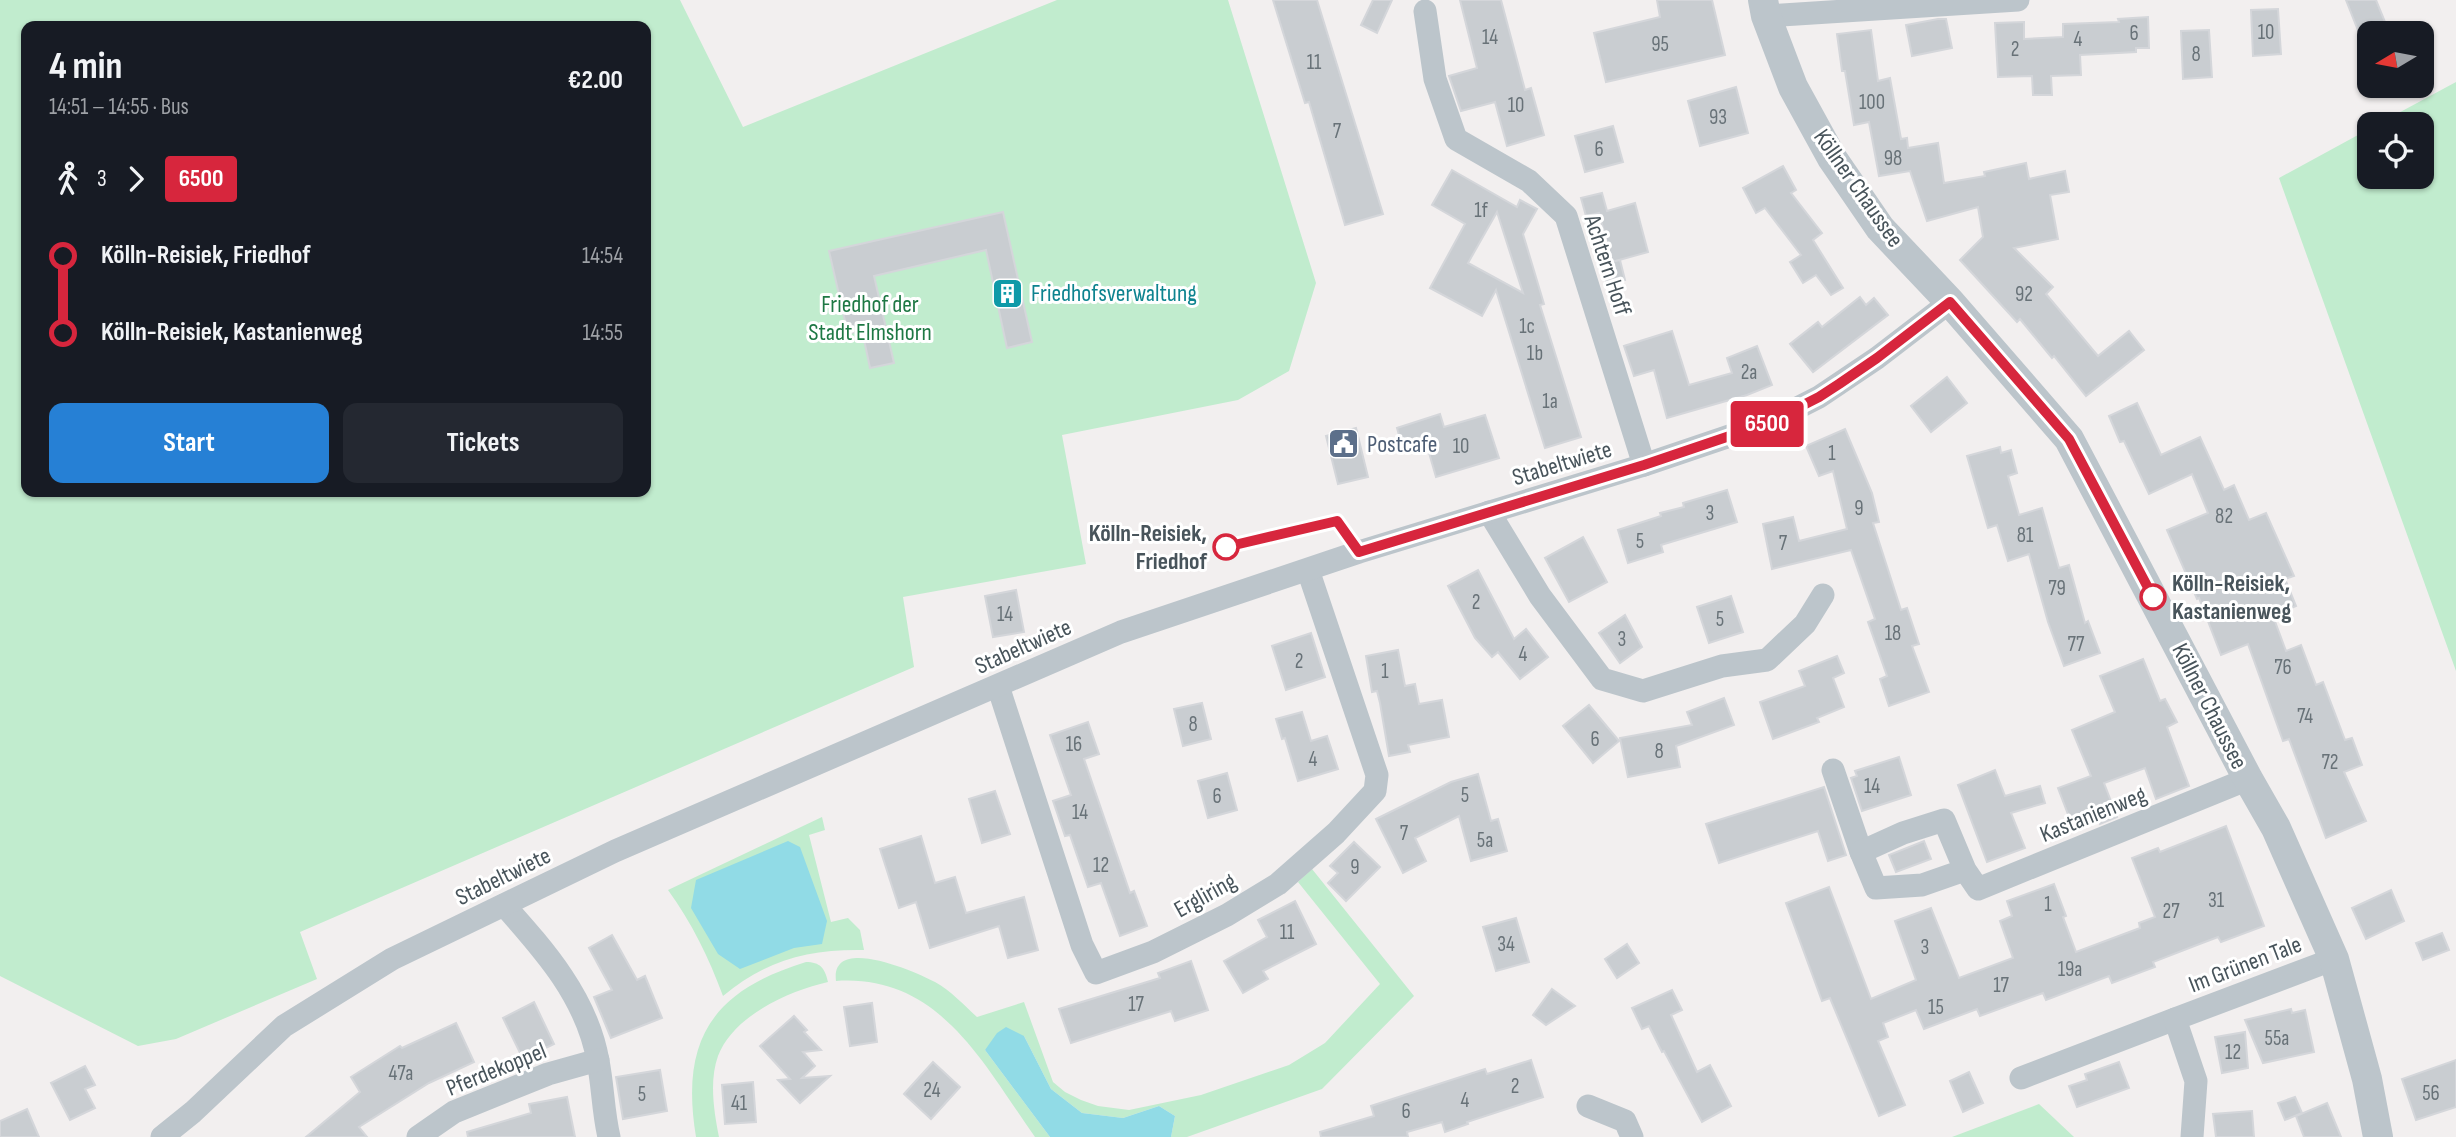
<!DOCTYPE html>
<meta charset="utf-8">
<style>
:root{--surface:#171b24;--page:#242831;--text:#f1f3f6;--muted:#9ea1a6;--accent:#2680d5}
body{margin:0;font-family:"Sofia Sans Condensed",sans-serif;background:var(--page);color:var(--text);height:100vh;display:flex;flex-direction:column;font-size:26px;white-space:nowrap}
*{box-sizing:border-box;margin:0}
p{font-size:23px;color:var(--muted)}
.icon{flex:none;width:38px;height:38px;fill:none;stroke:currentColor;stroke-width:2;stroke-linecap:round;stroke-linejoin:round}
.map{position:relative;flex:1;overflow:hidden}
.drawer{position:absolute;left:21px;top:21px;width:630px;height:476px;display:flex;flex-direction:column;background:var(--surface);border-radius:14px;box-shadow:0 2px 5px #0004}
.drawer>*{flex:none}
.badge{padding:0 14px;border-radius:5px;font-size:24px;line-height:46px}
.needle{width:46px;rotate:260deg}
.buttons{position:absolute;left:2357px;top:21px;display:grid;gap:14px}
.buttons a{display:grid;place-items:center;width:77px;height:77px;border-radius:14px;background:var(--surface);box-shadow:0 2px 5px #0004;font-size:35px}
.map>.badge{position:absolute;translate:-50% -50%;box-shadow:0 0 0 4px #fff}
.legs{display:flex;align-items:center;gap:10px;height:77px;padding:0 28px;font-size:23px}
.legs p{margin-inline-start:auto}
.headline{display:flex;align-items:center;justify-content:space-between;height:119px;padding:0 28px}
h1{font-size:38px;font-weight:700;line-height:52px}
.cta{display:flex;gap:14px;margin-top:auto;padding:14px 28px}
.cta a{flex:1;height:80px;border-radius:14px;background:var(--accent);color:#fff;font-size:28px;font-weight:700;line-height:80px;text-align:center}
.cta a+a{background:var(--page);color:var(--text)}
ul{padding:0 28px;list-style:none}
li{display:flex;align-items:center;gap:24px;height:77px;font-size:26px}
li i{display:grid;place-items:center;width:10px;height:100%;margin:0 9px;background:currentColor}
li i::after{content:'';width:18px;height:18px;margin:-9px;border:5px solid;border-radius:50%;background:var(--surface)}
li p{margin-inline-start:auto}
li:first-child i{background:linear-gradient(#0000 50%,currentColor 0)}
li:last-child i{background:linear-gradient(currentColor 50%,#0000 0)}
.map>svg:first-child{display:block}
.green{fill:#c1ecce;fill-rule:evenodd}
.water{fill:#91dbe6}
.building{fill:#c9cdd1;stroke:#d4d6da;stroke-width:2;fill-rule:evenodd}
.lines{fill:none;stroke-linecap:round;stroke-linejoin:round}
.minor{stroke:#bcc5cb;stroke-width:23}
.tertiary{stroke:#bcc5cb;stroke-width:30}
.line-1-casing{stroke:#fff;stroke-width:16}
.line-1{stroke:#d7263d;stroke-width:10}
.stop-1-dot{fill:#fff;stroke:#d7263d;stroke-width:3.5}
.labels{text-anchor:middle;stroke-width:6;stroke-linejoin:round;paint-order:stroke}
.number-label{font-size:21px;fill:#687278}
.street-label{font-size:24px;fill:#48545b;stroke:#fff}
.culture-label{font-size:24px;fill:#0d838f;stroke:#fff;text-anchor:start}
.park-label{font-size:24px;fill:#1e7844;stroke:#fff}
.service-label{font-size:24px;fill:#4e5e75;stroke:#fff;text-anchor:start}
.stop-label{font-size:24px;font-weight:bold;fill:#48545b;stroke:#fff;text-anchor:end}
</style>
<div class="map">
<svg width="2456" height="1137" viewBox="0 0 2456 1137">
<rect width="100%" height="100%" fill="#f2efef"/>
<!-- green -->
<g class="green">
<path d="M 0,0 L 680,0 L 743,127 L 1057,0 L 1228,0 L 1316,283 L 1289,371 L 1238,400 L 1062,435 L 1086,564 L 903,597 L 914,667 L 300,932 L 317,979 L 176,1039 L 138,1046 L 0,976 ZM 26,26 L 646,26 L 646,492 L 26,492 Z"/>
<polygon points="2456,82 2456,671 2279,178 2369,129 2370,177 2422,177 2422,124 2378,124"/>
<path d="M 822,817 L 825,830 L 809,835 L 831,922 L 848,918 L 860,930 L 864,950 C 808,949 766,960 723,996 C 709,958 692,923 668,890 Z"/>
<path d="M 1312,869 L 1414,996 L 1322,1089 L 1187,1137 L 1171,1137 L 1175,1116 L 1159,1106 L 1123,1118 L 1082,1113 L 1051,1089 L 1024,1036 L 985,1050 L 1050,1137 L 1035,1137 C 983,1064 940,974 836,981 C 830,934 916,972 935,982 C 951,991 964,1005 977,1017 L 1024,1002 L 1053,1082 L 1065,1092 L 1081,1100 L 1098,1106 L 1129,1110 L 1201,1095 L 1289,1065 L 1325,1043 L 1380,984 L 1298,882 Z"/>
<path d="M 806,962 C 820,962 825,968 828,982 C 789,991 734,1015 718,1056 C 709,1081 714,1112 719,1137 L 696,1137 C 680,1040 712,991 806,962 Z"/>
<polygon points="2039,1104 2074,1137 1952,1137"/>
</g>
<!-- water -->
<g class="water">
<polygon points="788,841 800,847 827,921 822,944 794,948 740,969 718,954 691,908 696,880"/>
<polygon points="1006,1027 1024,1036 1051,1089 1082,1113 1123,1118 1159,1106 1175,1116 1171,1137 1050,1137 985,1050 997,1033"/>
</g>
<!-- building -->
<g class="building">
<polygon points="1273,0 1317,0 1383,214 1345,225 1309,102 1305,103"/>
<polygon points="1373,0 1392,0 1377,33 1361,25"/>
<polygon points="1460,0 1501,0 1525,90 1531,88 1544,135 1507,146 1495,102 1461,111 1449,76 1477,68"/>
<polygon points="1657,0 1712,0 1725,55 1606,82 1594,33 1660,17"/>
<polygon points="2346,0 2376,0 2385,22 2359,33"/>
<polygon points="2278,9 2281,54 2253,56 2251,10"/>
<polygon points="2148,17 2149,48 2136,48 2136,52 2080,55 2081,75 2051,76 2052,95 2033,95 2032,76 1998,77 1995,23 2024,22 2024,39 2063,37 2063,24 2119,22 2118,19"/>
<polygon points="1938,19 1946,19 1952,48 1912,56 1906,25"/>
<polygon points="1871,30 1878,81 1890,78 1901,139 1907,138 1908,148 1938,143 1944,183 1985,176 1984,172 2026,163 2029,179 2065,171 2069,192 2050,195 2058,239 2014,248 2053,287 2046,294 2098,356 2129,331 2144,350 2086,396 2054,356 2052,358 2020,319 2017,322 1960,260 1983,237 1978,207 1927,221 1910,171 1879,176 1869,122 1854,125 1845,71 1842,71 1837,34"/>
<polygon points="2209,30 2212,77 2183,79 2181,31"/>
<polygon points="1736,87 1748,133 1700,146 1688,101"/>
<polygon points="1613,126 1623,162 1585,172 1575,136"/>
<polygon points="1783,166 1796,190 1791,193 1822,233 1813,240 1843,288 1831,295 1816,275 1803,283 1790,262 1801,255 1765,208 1756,213 1743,188"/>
<path d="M 1452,170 L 1517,207 L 1520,200 L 1537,209 L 1523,234 L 1544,304 L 1540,305 L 1581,437 L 1545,448 L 1496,290 L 1482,316 L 1430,288 L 1465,224 L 1432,205 ZM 1497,212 L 1523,293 L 1468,263 Z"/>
<polygon points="1602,193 1607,211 1635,203 1648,252 1612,262 1599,213 1586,216 1581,198"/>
<polygon points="1003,212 1032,342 1007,348 986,250 874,276 894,363 870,368 862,330 848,334 829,251"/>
<polygon points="1620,260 1625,280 1607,285 1602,264"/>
<polygon points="1860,297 1866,305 1874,298 1888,315 1813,372 1790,344 1818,322 1822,327"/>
<polygon points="1672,331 1689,385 1732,373 1727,358 1757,346 1772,385 1747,395 1667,418 1654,370 1634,376 1624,346"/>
<polygon points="1947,377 1967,403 1931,432 1911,406"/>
<polygon points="2137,403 2161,455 2200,437 2224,490 2234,485 2249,520 2266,513 2294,576 2285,579 2296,606 2273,616 2286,651 2301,645 2316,685 2323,682 2345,740 2352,738 2362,765 2344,772 2366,821 2326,838 2289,739 2283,741 2248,644 2221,655 2199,598 2197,599 2167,530 2208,513 2192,474 2149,494 2124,441 2120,442 2109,416"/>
<polygon points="1440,414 1444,427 1485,415 1499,458 1436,477 1425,439 1402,446 1397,428"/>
<polygon points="1356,428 1368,477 1338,484 1326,436"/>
<polygon points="1845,429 1872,493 1879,522 1873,523 1901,610 1907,608 1919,644 1912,646 1929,692 1889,706 1880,679 1887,676 1868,622 1875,619 1851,550 1772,569 1763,524 1793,517 1799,541 1847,529 1833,471 1819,476 1806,446"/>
<polygon points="2000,447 2001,453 2011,450 2017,473 2008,476 2019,515 2042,508 2059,568 2069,565 2085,623 2088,621 2100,653 2064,666 2048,622 2029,554 2008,561 1997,525 1988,528 1967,456"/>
<polygon points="1727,490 1737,522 1661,545 1663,552 1628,563 1618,530 1661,516 1660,513 1684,507 1683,503"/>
<polygon points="1583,537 1607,582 1569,602 1545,558"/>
<polygon points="1478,570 1514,639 1526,629 1548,657 1520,679 1498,652 1492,657 1475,638 1448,586"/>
<polygon points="1016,590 1024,632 993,637 985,596"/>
<polygon points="1731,596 1743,632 1709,643 1697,607"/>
<polygon points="1625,615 1642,647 1620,663 1599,633"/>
<polygon points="1311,633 1325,677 1286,690 1272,646"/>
<polygon points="1398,650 1405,686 1415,684 1419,704 1442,700 1449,737 1408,745 1410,752 1389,756 1380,703 1377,691 1372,692 1366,656"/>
<polygon points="1837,656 1844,673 1833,678 1844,707 1817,718 1819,722 1773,739 1760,702 1805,686 1799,671"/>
<polygon points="2143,659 2160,701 2165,699 2177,722 2167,727 2189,786 2156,799 2145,768 2104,783 2117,817 2100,824 2099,821 2074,830 2058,788 2091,776 2072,730 2115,712 2100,676"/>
<polygon points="1724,698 1734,725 1676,746 1680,767 1628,777 1620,738 1692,725 1687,712"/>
<polygon points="1202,703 1211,739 1183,746 1174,709"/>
<polygon points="1589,705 1619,741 1593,763 1563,726"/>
<polygon points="1302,712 1311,741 1327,736 1338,769 1298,781 1285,738 1282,739 1276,719"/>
<polygon points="1088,722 1099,754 1084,759 1130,893 1134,891 1147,926 1120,936 1101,883 1088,887 1070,835 1065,836 1053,801 1071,795 1050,735"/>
<polygon points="1899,757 1911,795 1862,811 1851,778 1857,776 1855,771"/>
<polygon points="1995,770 2005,796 2040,786 2045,803 2011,813 2025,848 1987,862 1958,785"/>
<polygon points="1227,773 1237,810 1208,818 1198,781"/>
<polygon points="1478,774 1491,821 1498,819 1507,851 1471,861 1459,816 1415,838 1426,861 1403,873 1376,819 1451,782"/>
<polygon points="1824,787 1846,855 1828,861 1818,831 1719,863 1706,824"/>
<polygon points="995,791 1010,834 982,843 969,799"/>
<polygon points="2226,826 2264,926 2221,942 2218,937 2197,945 2153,962 2155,967 2112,983 2109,976 2046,1000 2043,993 1980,1016 1977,1009 1924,1029 1916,1010 1883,1023 1888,1037 1878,1041 1905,1105 1879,1116 1830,998 1822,1001 1786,903 1829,887 1871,999 1916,980 1895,921 1931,908 1959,978 2013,958 2000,921 2012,916 2007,901 2054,884 2066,916 2063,917 2076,952 2140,928 2139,923 2155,917 2132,858 2158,848 2160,852"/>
<polygon points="921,836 935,883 955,877 966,913 1024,897 1038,950 1008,958 999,926 930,948 916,902 899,908 880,849"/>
<polygon points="1924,841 1931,859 1896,872 1889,855"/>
<polygon points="1354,842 1380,867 1346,901 1328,883 1338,873 1330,866"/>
<polygon points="2391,890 2404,921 2366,939 2352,908"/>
<polygon points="1295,901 1316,944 1263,971 1268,979 1243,993 1224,961 1267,937 1258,920"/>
<polygon points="1516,918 1529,962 1496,971 1483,927"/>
<polygon points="2442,933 2449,950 2423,960 2416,943"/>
<polygon points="612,935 637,980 645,976 662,1018 611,1038 594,997 612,990 589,948"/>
<polygon points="1627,944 1639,963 1617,978 1605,959"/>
<polygon points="1191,961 1208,1010 1175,1021 1171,1011 1071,1043 1059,1009 1160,978 1158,973"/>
<polygon points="1552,989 1575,1006 1546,1025 1533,1015"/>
<polygon points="1672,990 1682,1010 1671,1015 1697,1072 1710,1065 1731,1106 1702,1122 1664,1051 1662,1052 1649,1026 1642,1029 1632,1008"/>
<polygon points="534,1002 554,1044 523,1059 503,1018"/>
<polygon points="872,1003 877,1042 850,1046 844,1007"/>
<polygon points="2291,1009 2292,1013 2305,1010 2314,1052 2263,1063 2245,1020"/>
<polygon points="794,1016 807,1030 804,1032 821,1050 803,1052 815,1066 802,1078 830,1076 800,1103 778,1080 790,1079 760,1046"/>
<polygon points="456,1023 474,1062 429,1083 359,1127 367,1137 306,1137 360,1092 351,1077 400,1046 402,1048"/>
<polygon points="2245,1032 2248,1068 2222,1073 2215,1037"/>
<polygon points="1531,1060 1543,1097 1467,1122 1468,1124 1445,1132 1442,1122 1407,1132 1408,1137 1321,1137 1320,1132 1374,1116 1371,1106 1485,1069 1487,1074"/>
<polygon points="2456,1060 2456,1107 2416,1120 2402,1079"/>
<polygon points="933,1062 960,1087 931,1119 904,1094"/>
<polygon points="2119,1062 2129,1088 2077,1107 2069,1086 2087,1080 2085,1074"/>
<polygon points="85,1066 95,1085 85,1089 95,1108 70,1120 51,1083"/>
<polygon points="660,1070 667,1111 623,1119 616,1077"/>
<polygon points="1969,1072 1983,1103 1963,1112 1950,1081"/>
<polygon points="753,1082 756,1122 725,1124 722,1085"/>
<polygon points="567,1097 575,1137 468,1137 467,1132 531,1113 529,1104"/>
<polygon points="2295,1097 2302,1113 2285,1120 2278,1103"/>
<polygon points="2327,1103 2341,1137 2304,1137 2296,1116"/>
<polygon points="27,1109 39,1137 0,1137 0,1121"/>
<polygon points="2252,1111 2254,1137 2216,1137 2213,1114"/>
</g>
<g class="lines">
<!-- minor -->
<g class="minor">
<polyline points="1425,11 1435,79 1456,139 1529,181 1566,216 1644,465"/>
<polyline points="1766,16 2018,0"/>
<polyline points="1489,512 1540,596 1602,679 1643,691 1722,666 1767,660 1805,624 1823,595"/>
<polyline points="998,686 1082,945 1096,973 1153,952 1227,915 1278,884 1336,833 1375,791 1377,775 1308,570"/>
<polyline points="1833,770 1861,852"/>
<polyline points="1965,870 1944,820 1903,833 1861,852 1876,888 1922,885 1965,870 1978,889 2248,779"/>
<path d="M 504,905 C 545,951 587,998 598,1061 C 603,1086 603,1112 609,1137"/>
<polyline points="2021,1078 2175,1019"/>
<polyline points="1588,1106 1625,1121 1632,1137"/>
<polyline points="162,1137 193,1112 284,1026 392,959 615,851 1121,632 1359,552 1644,465 1768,423 1819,397 1877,358 1950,302"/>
<polyline points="418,1137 454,1112 548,1074 598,1060"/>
<polyline points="2192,1137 2196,1081 2175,1019 2334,959"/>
</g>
<!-- tertiary -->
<polyline class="tertiary" points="1763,0 1766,16 1793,87 1832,158 1880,228 1950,302 2069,439 2248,779 2276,828 2334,959 2367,1079 2378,1137"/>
</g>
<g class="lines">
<defs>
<polyline id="line-1" points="1226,547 1337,521 1359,552 1644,465 1768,423 1819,397 1839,384 1877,358 1950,302 2069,439 2153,597"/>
</defs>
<!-- line-1 casing -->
<use href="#line-1" class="line-1-casing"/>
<!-- line-1 -->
<use href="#line-1" class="line-1"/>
</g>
<!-- icons -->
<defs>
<symbol id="building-square" viewBox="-11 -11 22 22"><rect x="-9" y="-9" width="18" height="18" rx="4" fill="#0f9aa8" stroke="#fff"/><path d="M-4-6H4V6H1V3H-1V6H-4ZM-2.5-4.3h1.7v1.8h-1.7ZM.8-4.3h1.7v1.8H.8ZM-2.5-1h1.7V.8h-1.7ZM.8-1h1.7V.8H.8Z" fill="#fff"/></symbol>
<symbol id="civic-square" viewBox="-11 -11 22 22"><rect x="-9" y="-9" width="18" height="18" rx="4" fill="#5c6f8a" stroke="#fff"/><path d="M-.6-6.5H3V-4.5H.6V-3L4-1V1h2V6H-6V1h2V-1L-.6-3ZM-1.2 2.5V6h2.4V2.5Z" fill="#fff"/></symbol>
</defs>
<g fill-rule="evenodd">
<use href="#building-square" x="990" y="276" width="35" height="35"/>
<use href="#civic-square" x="1326" y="426" width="35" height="35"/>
</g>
<!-- markers -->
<g class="stop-1-dot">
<circle cx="1226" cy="547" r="12"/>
<circle cx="2153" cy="597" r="12"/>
</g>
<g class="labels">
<!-- number labels -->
<g class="number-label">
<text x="2266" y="39">10</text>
<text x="2134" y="40">6</text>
<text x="1490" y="44">14</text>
<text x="2078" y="46">4</text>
<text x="1660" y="51">95</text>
<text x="2015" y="56">2</text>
<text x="2196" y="61">8</text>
<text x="1314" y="69">11</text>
<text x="1872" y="109">100</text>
<text x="1516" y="112">10</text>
<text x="1718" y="124">93</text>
<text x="1337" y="138">7</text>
<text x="1599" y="156">6</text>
<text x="1893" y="165">98</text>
<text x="1481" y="217">1f</text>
<text x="2024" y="301">92</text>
<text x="1527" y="333">1c</text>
<text x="1535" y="360">1b</text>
<text x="1749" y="379">2a</text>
<text x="1550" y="408">1a</text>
<text x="1461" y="453">10</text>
<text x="1832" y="460">1</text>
<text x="1859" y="515">9</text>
<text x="1710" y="520">3</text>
<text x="2224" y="523">82</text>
<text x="2025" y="542">81</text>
<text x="1640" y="548">5</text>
<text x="1783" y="550">7</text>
<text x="2057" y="595">79</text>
<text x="1476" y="609">2</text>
<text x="1005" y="621">14</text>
<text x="1720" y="626">5</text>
<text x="1893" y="640">18</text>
<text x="1622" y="646">3</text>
<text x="2076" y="651">77</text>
<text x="1523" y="661">4</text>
<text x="1299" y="668">2</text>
<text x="2283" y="674">76</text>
<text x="1385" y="678">1</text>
<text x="2305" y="723">74</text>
<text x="1193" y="731">8</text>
<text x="1595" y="746">6</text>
<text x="1074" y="751">16</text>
<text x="1659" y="758">8</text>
<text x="1313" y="766">4</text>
<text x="2330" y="769">72</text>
<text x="1872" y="793">14</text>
<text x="1465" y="802">5</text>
<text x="1217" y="803">6</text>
<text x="1080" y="819">14</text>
<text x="1404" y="840">7</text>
<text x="1485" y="847">5a</text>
<text x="1101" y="872">12</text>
<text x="1355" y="874">9</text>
<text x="2216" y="907">31</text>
<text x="2048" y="911">1</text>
<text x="2171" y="918">27</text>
<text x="1287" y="939">11</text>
<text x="1506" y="951">34</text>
<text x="1925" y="954">3</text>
<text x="2070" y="976">19a</text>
<text x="2001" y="992">17</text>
<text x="1136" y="1011">17</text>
<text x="1936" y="1014">15</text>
<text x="2277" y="1045">55a</text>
<text x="2233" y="1059">12</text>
<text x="401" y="1080">47a</text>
<text x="1515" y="1093">2</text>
<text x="932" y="1097">24</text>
<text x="2431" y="1100">56</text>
<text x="642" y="1101">5</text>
<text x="1465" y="1107">4</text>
<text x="739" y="1110">41</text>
<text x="1406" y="1118">6</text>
</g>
<!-- street labels -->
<g class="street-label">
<text transform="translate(1859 188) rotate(55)" y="8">Köllner Chaussee</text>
<text transform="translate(1608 265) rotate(72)" y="8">Achtern Hoff</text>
<text transform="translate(1562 463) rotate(-17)" y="8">Stabeltwiete</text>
<text transform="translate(1023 646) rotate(-24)" y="8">Stabeltwiete</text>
<text transform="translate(2210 706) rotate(63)" y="8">Köllner Chaussee</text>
<text transform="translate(2093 814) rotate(-22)" y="8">Kastanienweg</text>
<text transform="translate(503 876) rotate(-26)" y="8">Stabeltwiete</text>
<text transform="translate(1205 895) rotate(-29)" y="8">Ergliring</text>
<text transform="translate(2245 964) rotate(-21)" y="8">Im Grünen Tale</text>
<text transform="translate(496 1069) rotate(-22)" y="8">Pferdekoppel</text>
</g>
<!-- culture labels -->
<g class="culture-label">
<text x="1031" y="301">Friedhofsverwaltung</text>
</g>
<!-- park labels -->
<g class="park-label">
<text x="870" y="312">Friedhof der<tspan x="870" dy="28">Stadt Elmshorn</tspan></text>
</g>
<!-- service labels -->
<g class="service-label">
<text x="1367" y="452">Postcafe</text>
</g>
<!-- stop labels -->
<g class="stop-label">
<text x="1207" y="541">Kölln-Reisiek,<tspan x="1207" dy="28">Friedhof</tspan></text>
<text x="2172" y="591" text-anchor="start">Kölln-Reisiek,<tspan x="2172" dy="28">Kastanienweg</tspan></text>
</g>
</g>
</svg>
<div class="buttons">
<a><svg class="needle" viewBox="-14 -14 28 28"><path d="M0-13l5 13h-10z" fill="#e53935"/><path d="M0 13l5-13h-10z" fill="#9ea1a6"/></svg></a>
<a><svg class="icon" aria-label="locate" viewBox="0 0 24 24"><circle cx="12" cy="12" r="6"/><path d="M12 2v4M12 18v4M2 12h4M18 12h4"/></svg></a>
</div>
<b class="badge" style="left:1767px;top:424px;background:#d7263d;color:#fff">6500</b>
<section class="drawer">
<div class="headline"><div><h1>4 min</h1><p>14:51 – 14:55 · Bus</p></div><b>€2.00</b></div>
<div class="legs"><svg class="icon" aria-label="walk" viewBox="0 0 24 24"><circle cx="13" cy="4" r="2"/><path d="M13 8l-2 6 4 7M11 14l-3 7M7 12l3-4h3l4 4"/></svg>3<svg class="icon" aria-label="forward" viewBox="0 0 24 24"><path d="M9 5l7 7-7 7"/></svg><b class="badge" style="background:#d7263d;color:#fff">6500</b></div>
<ul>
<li><i style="color:#d7263d"></i><b>Kölln-Reisiek, Friedhof</b><p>14:54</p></li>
<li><i style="color:#d7263d"></i><b>Kölln-Reisiek, Kastanienweg</b><p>14:55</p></li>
</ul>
<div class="cta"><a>Start</a><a>Tickets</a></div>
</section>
</div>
